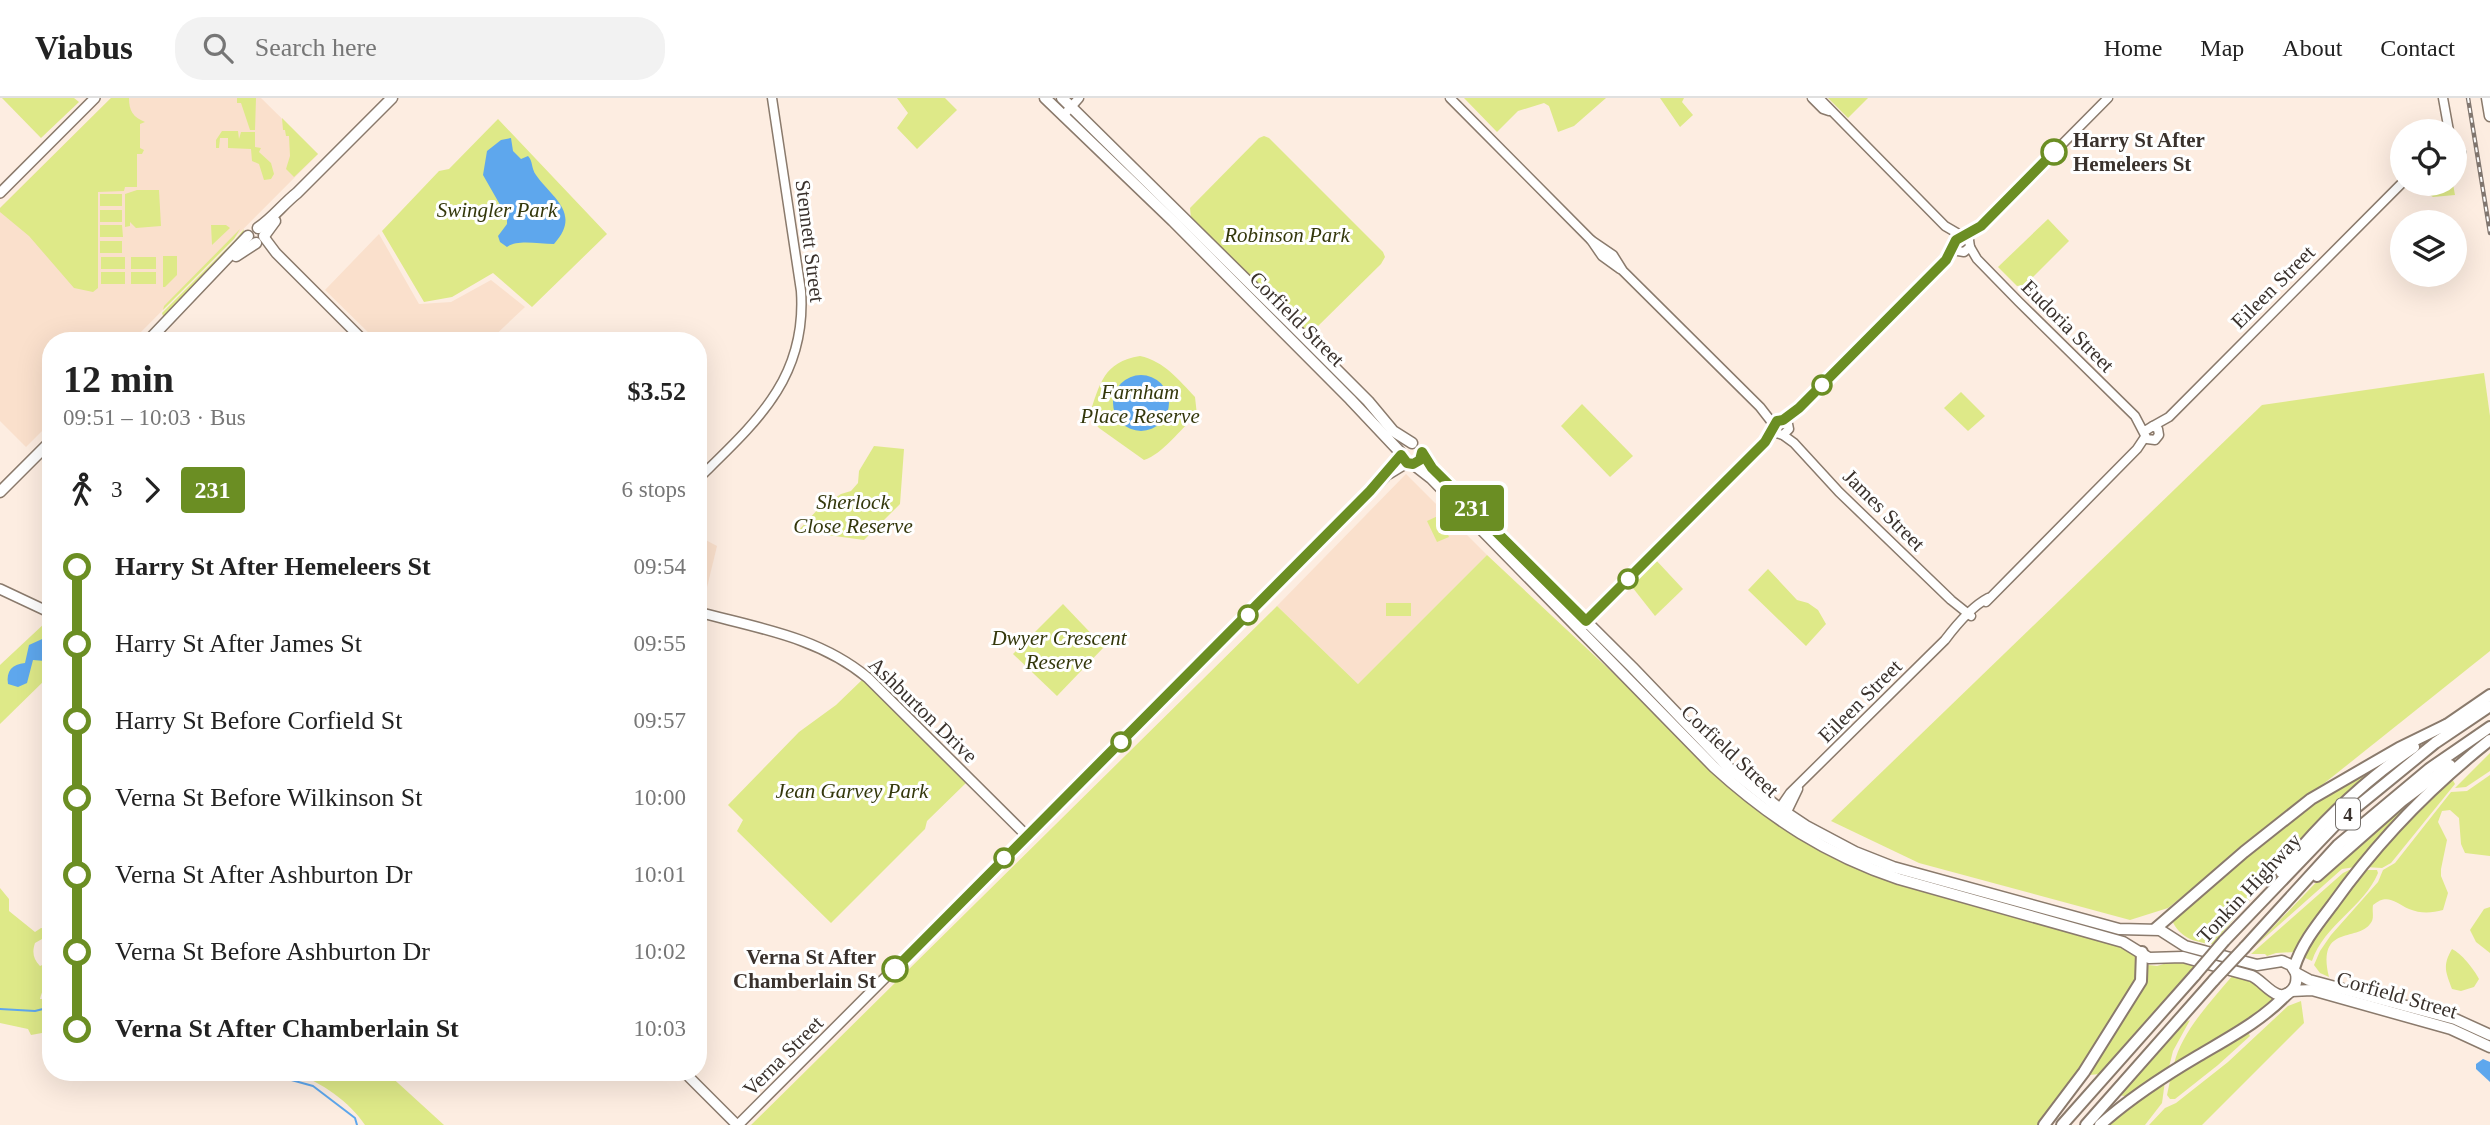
<!DOCTYPE html>
<meta charset="utf-8">
<style>
:root{--surface:#fff;--page:#f2f2f2;--text:#222;--muted:#767676;--line:#e0e0e0}
body{margin:0;font-family:Georgia,serif;background:var(--page);color:var(--text);height:100vh;display:flex;flex-direction:column;font-size:26px;white-space:nowrap}
*{box-sizing:border-box;margin:0}
p{font-size:23px;color:var(--muted)}
.icon{flex:none;width:38px;height:38px;fill:none;stroke:currentColor;stroke-width:2;stroke-linecap:round;stroke-linejoin:round}
.map{position:relative;flex:1;overflow:hidden}
.sheet{position:absolute;left:42px;top:234px;width:665px;height:749px;display:flex;flex-direction:column;background:var(--surface);border-radius:28px;box-shadow:0 7px 28px #0002}
.sheet>*{flex:none}
.badge{padding:0 14px;border-radius:5px;font-size:24px;line-height:46px}
.buttons{position:absolute;left:2390px;top:21px;display:grid;gap:14px}
.buttons a{display:grid;place-items:center;width:77px;height:77px;border-radius:50%;background:var(--surface);box-shadow:0 7px 28px #0002;font-size:35px}
.map>.badge{position:absolute;translate:-50% -50%;box-shadow:0 0 0 4px #fff}
.legs{display:flex;align-items:center;gap:10px;height:77px;padding:0 21px;font-size:23px}
.legs p{margin-inline-start:auto}
.summary{display:flex;align-items:center;justify-content:space-between;height:119px;padding:0 21px}
h1{font-size:38px;font-weight:700;line-height:52px}
ul{padding:0 21px;list-style:none}
li{display:flex;align-items:center;gap:24px;height:77px;font-size:26px}
li i{display:grid;place-items:center;width:10px;height:100%;margin:0 9px;background:currentColor}
li i::after{content:'';width:18px;height:18px;margin:-9px;border:5px solid;border-radius:50%;background:var(--surface)}
li p{margin-inline-start:auto}
li:first-child i{background:linear-gradient(#0000 50%,currentColor 0)}
li:last-child i{background:linear-gradient(currentColor 50%,#0000 0)}
header{display:flex;align-items:center;gap:42px;box-sizing:border-box;height:98px;padding:0 35px;background:var(--surface);border-bottom:2px solid var(--line)}
header strong{font-size:33px}
nav{display:flex;gap:38px;margin-inline-start:auto;font-size:24px}
.search{width:490px;height:63px;background:var(--page);display:flex;align-items:center;gap:18px;box-sizing:border-box;padding:0 24px;border-radius:28px;color:var(--muted);font-size:26px}
.map>svg:first-child{display:block}
.built{fill:#fae0cc}
.green{fill:#dee988}
.water{fill:#5ea7ed}
.lines{fill:none;stroke-linecap:round;stroke-linejoin:round}
.stream{stroke:#5ea7ed;stroke-width:2}
.tertiary-casing{stroke:#8a7a6c;stroke-width:11}
.secondary-casing{stroke:#8a7a6c;stroke-width:12}
.primary-casing{stroke:#8a7a6c;stroke-width:13}
.trunk-casing{stroke:#8a7a6c;stroke-width:13}
.motorway-casing{stroke:#8a7a6c;stroke-width:14}
.tertiary{stroke:#fff;stroke-width:8}
.secondary{stroke:#fff;stroke-width:9}
.primary{stroke:#fff;stroke-width:10}
.trunk{stroke:#fff;stroke-width:10}
.motorway{stroke:#fff;stroke-width:10}
.rail-casing{stroke:#827770;stroke-width:4.5}
.rail{stroke:#fff;stroke-width:2;stroke-dasharray:5;stroke-linecap:butt}
.motorway-bridge-casing{stroke:#8a7a6c;stroke-width:14;stroke-linecap:butt}
.motorway-bridge{stroke:#fff;stroke-width:10}
.line-1-casing{stroke:#fff;stroke-width:16}
.line-1{stroke:#6b8e23;stroke-width:10}
.stop-1-dot{fill:#fff;stroke:#6b8e23;stroke-width:3.5}
.labels{text-anchor:middle;stroke-width:6;stroke-linejoin:round;paint-order:stroke}
.shield{fill:#fff;stroke:#75706c;stroke-width:2}
.shield-label{font-size:19px;font-weight:bold;fill:#3a322d}
.stop-label{font-size:21px;font-weight:bold;fill:#3a322d;stroke:#fff;text-anchor:start}
.park-label{font-size:21px;font-style:italic;fill:#34380c;stroke:#fff}
.street-label{font-size:21px;fill:#3a322d;stroke:#fff}
</style>
<header>
<strong>Viabus</strong>
<div class="search"><svg class="icon" aria-label="search" viewBox="0 0 24 24"><circle cx="10" cy="10" r="6"/><path d="M15 15l6 6"/></svg>Search here</div>
<nav><a>Home</a><a>Map</a><a>About</a><a>Contact</a></nav>
</header>
<div class="map">
<svg width="2490" height="1027" viewBox="0 0 2490 1027">
<rect width="100%" height="100%" fill="#fdede1"/>
<!-- built -->
<g class="built">
<polygon points="111,0 261,0 318,56 132,243 51,243 51,324 26,349 0,323 0,110"/>
<polygon points="379,136 419,206 451,204 491,182 525,209 489,243 377,243 325,192"/>
<polygon points="1406,376 1487,457 1358,586 1277,508"/>
<polygon points="698,438 717,448 702,510 698,509"/>
</g>
<!-- green -->
<g class="green">
<polygon points="2,0 74,0 79,4 41,40"/>
<path d="M 111,0 L 129,0 C 129,13 133,19 145,24 L 140,26 L 140,50 L 144,52 L 142,56 L 137,56 L 137,89 L 125,89 L 124,93 L 98,94 L 98,190 L 93,194 L 74,190 L 29,138 L 0,114 L 0,110 Z"/>
<polygon points="237,0 256,0 255,32 250,32 241,5 237,5"/>
<polygon points="897,0 945,0 957,12 917,51 897,30 908,15"/>
<polygon points="1464,0 1606,0 1574,28 1558,34 1549,8 1544,5 1518,13 1497,34"/>
<polygon points="1660,0 1684,0 1682,4 1693,17 1680,29"/>
<polygon points="1828,0 1868,0 1848,20"/>
<polygon points="282,20 318,56 294,79 286,71 290,58 289,38 286,38 285,32 283,32"/>
<polygon points="498,21 607,136 532,209 493,175 452,199 424,204 382,133 439,73 449,71"/>
<polygon points="222,33 238,33 239,41 241,34 255,34 255,49 261,50 259,54 271,65 274,76 271,81 264,82 259,66 252,63 251,51 228,50 228,40 220,40 219,50 216,50 216,42"/>
<polygon points="1264,38 1269,40 1383,154 1385,159 1381,166 1314,232 1303,232 1191,120 1190,110 1259,40"/>
<polygon points="2413,86 2453,86 2455,97 2433,99"/>
<polygon points="137,92 159,92 161,128 136,130 130,124 130,128 125,129 125,96"/>
<rect x="100" y="96" width="22" height="12"/>
<rect x="100" y="112" width="22" height="12"/>
<polygon points="2048,121 2069,143 2025,187 2017,188 1998,169"/>
<polygon points="100,127 122,127 123,139 100,139"/>
<polygon points="211,127 226,127 230,130 212,147"/>
<polygon points="240,131 234,141 163,212 164,208"/>
<polygon points="244,131 241,143 164,219 163,218 162,215 235,142"/>
<rect x="100" y="143" width="22" height="12"/>
<polygon points="163,158 177,158 177,177 165,189 163,189"/>
<rect x="101" y="159" width="24" height="12"/>
<rect x="131" y="159" width="25" height="12"/>
<rect x="101" y="174" width="24" height="12"/>
<rect x="131" y="174" width="25" height="12"/>
<path d="M 1140,258 C 1164,263 1179,282 1195,299 L 1197,317 C 1180,331 1163,356 1144,362 L 1099,330 L 1089,318 C 1100,286 1103,264 1140,258 Z"/>
<polygon points="2484,275 2490,318 2490,553 2168,810 2130,822 1919,765 1831,723 2262,307"/>
<polygon points="1961,294 1985,318 1968,333 1944,310"/>
<polygon points="1582,306 1633,358 1610,379 1561,328"/>
<polygon points="874,348 904,351 900,406 864,442 798,433 819,410 841,396 851,393 858,385 859,373"/>
<polygon points="1440,417 1449,439 1437,444 1427,423"/>
<path d="M 1487,457 L 1770,722 L 1823,755 L 1895,784 L 2110,844 C 2133,851 2142,855 2138,881 L 2087,962 L 2039,1027 L 751,1027 L 1277,508 L 1358,586 Z"/>
<polygon points="1654,460 1683,491 1655,518 1629,485"/>
<polygon points="1768,471 1797,502 1808,505 1818,512 1826,526 1806,548 1748,492"/>
<rect x="1386" y="505" width="25" height="13"/>
<polygon points="1063,506 1104,549 1057,598 1013,556"/>
<polygon points="46,524 51,524 51,576 0,626 0,567"/>
<polygon points="863,581 967,684 927,723 925,731 831,825 737,733 743,722 728,707 799,634 836,607"/>
<path d="M 2407,649 L 2316,726 L 2277,769 L 2213,846 C 2197,845 2179,840 2172,822 L 2302,711 Z"/>
<polygon points="2490,655 2490,673 2466,689 2455,690"/>
<path d="M 2490,677 L 2490,758 L 2465,755 L 2461,746 L 2459,720 L 2450,712 L 2442,713 L 2438,724 L 2447,742 L 2441,771 L 2441,778 L 2448,795 L 2443,812 C 2432,815 2421,816 2409,811 C 2395,804 2387,795 2373,807 C 2372,812 2374,819 2372,823 C 2360,846 2316,824 2329,879 L 2320,875 L 2314,867 L 2320,853 L 2331,837 L 2378,784 L 2383,772 L 2395,765 L 2451,694 L 2467,693 Z"/>
<polygon points="2451,679 2455,686 2391,765 2382,770 2365,769 2388,739"/>
<polygon points="2403,709 2405,711 2355,769 2342,771 2252,851 2327,773"/>
<polygon points="2349,772 2352,772 2295,854 2276,855 2267,858 2265,856 2251,856 2343,775"/>
<path d="M 2363,772 L 2377,772 L 2378,775 C 2364,809 2324,827 2312,863 L 2303,859 L 2304,852 Z"/>
<path d="M 0,790 L 9,801 L 9,813 L 35,834 L 41,830 L 48,831 L 49,837 L 35,845 C 32,854 33,861 40,868 L 51,863 C 51,883 45,883 40,901 L 51,901 L 51,940 L 42,935 L 31,937 L 28,931 L 0,925 Z"/>
<polygon points="2490,809 2490,855 2476,844 2470,832 2484,811"/>
<path d="M 2452,851 C 2461,855 2474,871 2479,881 L 2474,889 L 2461,893 L 2452,891 C 2446,874 2442,868 2452,851 Z"/>
<polygon points="2177,862 2196,866 2099,976 2090,977 2092,970 2146,877 2148,867 2157,868"/>
<path d="M 2234,876 C 2255,882 2259,893 2276,901 L 2244,927 L 2174,966 C 2182,933 2212,902 2234,876 Z"/>
<polygon points="2301,903 2304,925 2202,1027 2149,1027 2165,1010 2176,1005 2228,964 2288,908"/>
<polygon points="2190,922 2173,953 2169,969 2129,999 2119,997 2126,987 2183,925"/>
<polygon points="2248,934 2250,938 2218,967 2175,1001 2170,1001 2167,997 2171,978"/>
<path d="M 295,975 L 387,975 L 444,1027 L 365,1027 C 350,1004 321,984 295,975 Z"/>
<polygon points="2165,983 2162,1005 2145,1027 2105,1027"/>
</g>
<!-- water -->
<g class="water">
<path d="M 511,40 L 513,53 L 521,61 L 528,58 C 533,63 531,70 536,77 C 552,100 582,115 554,146 C 539,146 517,141 507,149 L 500,144 L 498,138 L 507,126 L 507,119 L 483,77 L 487,53 L 501,42 Z"/>
<circle cx="1141" cy="305" r="28"/>
<path d="M 51,537 L 51,554 L 45,563 L 33,562 L 27,585 L 18,589 L 8,586 C 6,573 12,566 25,565 L 29,547 Z"/>
<polygon points="2483,961 2490,964 2490,984 2476,971 2476,966"/>
</g>
<g class="lines">
<!-- stream -->
<g class="stream">
<polyline points="0,911 35,913 51,909"/>
<polyline points="266,975 313,988 355,1020 357,1027"/>
</g>
<defs>
<g id="tertiary">
<polyline points="1450,0 1591,142 1602,158 1620,171"/>
<polyline points="1812,0 1823,11 1829,13"/>
<polyline points="1819,0 1945,128 1969,142 1970,149 1964,154 1958,153 1955,148 1957,142 1962,139"/>
<polyline points="2443,0 2449,33"/>
<polyline points="1063,18 1079,0"/>
<polyline points="2455,47 2461,54 2455,62"/>
<polyline points="1965,139 1981,128 2108,0"/>
<polyline points="1591,142 1613,157 1623,173 1760,309 1774,327 1776,335 1783,337 1789,331 1788,326 1783,322 1778,322 1774,327"/>
<polyline points="1970,149 1977,161 2019,204 2135,318 2147,341 2155,342 2159,337 2158,331 2153,328 2145,333"/>
<polyline points="1783,322 1799,311 1946,162 1955,148"/>
<polyline points="2153,328 2169,319 2403,84"/>
<polyline points="1783,337 1794,345 1839,394 1951,502 1971,518"/>
<path d="M 698,381 C 755,325 807,281 801,193 L 772,0"/>
<polyline points="1986,504 2137,351 2145,339"/>
<polyline points="1583,526 1765,344 1774,331"/>
<path d="M 1777,714 L 1790,695 L 1945,542 C 1957,526 1971,509 1988,500"/>
<polyline points="1784,720 1798,691"/>
</g>
<g id="secondary">
<polyline points="0,95 95,0"/>
<polyline points="264,139 276,155 364,243"/>
<polyline points="1389,376 1407,365"/>
<polyline points="0,491 51,515"/>
<path d="M 698,514 C 758,530 819,539 868,580 L 1027,738"/>
<polyline points="685,975 737,1027"/>
<polyline points="738,1027 1356,408 1385,379 1400,357"/>
</g>
<g id="primary">
<polyline points="1045,0 1173,123 1350,301 1400,354"/>
<polyline points="1062,0 1289,224 1368,303 1393,333 1412,345"/>
<path d="M 258,130 C 273,120 283,106 297,95 L 392,0"/>
<polyline points="264,138 275,123"/>
<polyline points="236,158 256,145"/>
<polyline points="148,243 248,138"/>
<polyline points="1422,354 1432,370 1632,569 1730,671 1779,710 1806,728 1855,754 1893,769 2119,831 2160,832 2185,848 2257,867 2282,863 2291,867 2296,875 2309,882 2455,921 2490,937"/>
<path d="M 1413,366 L 1431,380 L 1714,669 C 1770,720 1827,757 1899,781 L 2123,844 L 2149,860 L 2183,859 L 2252,878 C 2264,883 2278,908 2292,892 C 2297,887 2297,881 2296,875"/>
<polyline points="0,394 51,343"/>
<polyline points="2291,893 2312,892 2451,931 2490,949"/>
</g>
<polyline id="trunk" points="2487,0 2490,18"/>
<g id="motorway">
<polyline points="2442,630 2490,597"/>
<path d="M 2281,774 C 2319,726 2364,683 2414,649"/>
<polyline points="2317,778 2402,703 2450,667"/>
<polyline points="2155,831 2244,754 2311,701 2399,650 2446,627"/>
<polyline points="2224,843 2337,725 2435,645 2490,608"/>
<polyline points="2245,849 2338,747 2429,671 2490,629"/>
<path d="M 2294,870 C 2302,845 2317,827 2333,806 C 2378,743 2429,690 2490,642"/>
<polyline points="2044,1027 2084,974 2141,883 2142,854"/>
<polyline points="2062,1027 2195,877"/>
<polyline points="2086,1027 2214,882"/>
<path d="M 2100,1027 C 2130,1000 2164,978 2198,958 C 2230,939 2261,923 2287,896"/>
</g>
</defs>
<!-- tertiary casing -->
<use href="#tertiary" class="tertiary-casing"/>
<!-- secondary casing -->
<use href="#secondary" class="secondary-casing"/>
<!-- primary casing -->
<use href="#primary" class="primary-casing"/>
<!-- trunk casing -->
<use href="#trunk" class="trunk-casing"/>
<!-- motorway casing -->
<use href="#motorway" class="motorway-casing"/>
<!-- tertiary -->
<use href="#tertiary" class="tertiary"/>
<!-- secondary -->
<use href="#secondary" class="secondary"/>
<!-- primary -->
<use href="#primary" class="primary"/>
<!-- trunk -->
<use href="#trunk" class="trunk"/>
<!-- motorway -->
<use href="#motorway" class="motorway"/>
<defs>
<polyline id="rail" points="2468,0 2490,135"/>
</defs>
<!-- rail casing -->
<use href="#rail" class="rail-casing"/>
<!-- rail -->
<use href="#rail" class="rail"/>
<defs>
<g id="motorway-bridge">
<polyline points="2195,877 2224,843"/>
<polyline points="2214,882 2245,849"/>
</g>
</defs>
<!-- motorway-bridge casing -->
<use href="#motorway-bridge" class="motorway-bridge-casing"/>
<!-- motorway-bridge -->
<use href="#motorway-bridge" class="motorway-bridge"/>
</g>
<g class="lines">
<defs>
<polyline id="line-1" points="895,871 1370,393 1401,357 1407,365 1413,366 1420,362 1422,354 1432,370 1586,523 1765,344 1777,323 1783,322 1799,310 1946,162 1956,142 1981,128 2054,54"/>
</defs>
<!-- line-1 casing -->
<use href="#line-1" class="line-1-casing"/>
<!-- line-1 -->
<use href="#line-1" class="line-1"/>
</g>
<!-- markers -->
<g class="stop-1-dot">
<circle cx="2054" cy="54" r="12"/>
<circle cx="1822" cy="287" r="9"/>
<circle cx="1628" cy="481" r="9"/>
<circle cx="1248" cy="517" r="9"/>
<circle cx="1121" cy="644" r="9"/>
<circle cx="1004" cy="760" r="9"/>
<circle cx="895" cy="871" r="12"/>
</g>
<g class="labels">
<!-- shield labels -->
<rect class="shield" x="2336" y="700.5" width="24" height="31" rx="5"/>
<g class="shield-label">
<text x="2348" y="723">4</text>
</g>
<!-- stop labels -->
<g class="stop-label">
<text x="2073" y="49">Harry St After<tspan x="2073" dy="24">Hemeleers St</tspan></text>
<text x="876" y="866" text-anchor="end">Verna St After<tspan x="876" dy="24">Chamberlain St</tspan></text>
</g>
<!-- park labels -->
<g class="park-label">
<text x="497" y="119">Swingler Park</text>
<text x="1287" y="144">Robinson Park</text>
<text x="1140" y="301">Farnham<tspan x="1140" dy="24">Place Reserve</tspan></text>
<text x="853" y="411">Sherlock<tspan x="853" dy="24">Close Reserve</tspan></text>
<text x="1059" y="547">Dwyer Crescent<tspan x="1059" dy="24">Reserve</tspan></text>
<text x="852" y="700">Jean Garvey Park</text>
</g>
<!-- street labels -->
<g class="street-label">
<text transform="translate(810 143) rotate(83)" y="7">Stennett Street</text>
<text transform="translate(2273 189) rotate(-45)" y="7">Eileen Street</text>
<text transform="translate(1297 221) rotate(45)" y="7">Corfield Street</text>
<text transform="translate(2068 228) rotate(45)" y="7">Eudoria Street</text>
<text transform="translate(1884 412) rotate(45)" y="7">James Street</text>
<text transform="translate(1860 603) rotate(-45)" y="7">Eileen Street</text>
<text transform="translate(923 612) rotate(44)" y="7">Ashburton Drive</text>
<text transform="translate(1730 653) rotate(43)" y="7">Corfield Street</text>
<text transform="translate(2249 790) rotate(-47)" y="7">Tonkin Highway</text>
<text transform="translate(2397 897) rotate(16)" y="7">Corfield Street</text>
<text transform="translate(783 958) rotate(-45)" y="7">Verna Street</text>
</g>
</g>
</svg>
<div class="buttons">
<a><svg class="icon" aria-label="locate" viewBox="0 0 24 24"><circle cx="12" cy="12" r="6"/><path d="M12 2v4M12 18v4M2 12h4M18 12h4"/></svg></a>
<a><svg class="icon" aria-label="layers" viewBox="0 0 24 24"><path d="M12 4l9 5-9 5-9-5zM3 14l9 5 9-5"/></svg></a>
</div>
<b class="badge" style="left:1472px;top:410px;background:#6b8e23;color:#fff">231</b>
<section class="sheet">
<div class="summary"><div><h1>12 min</h1><p>09:51 – 10:03 · Bus</p></div><b>$3.52</b></div>
<div class="legs"><svg class="icon" aria-label="walk" viewBox="0 0 24 24"><circle cx="13" cy="4" r="2"/><path d="M13 8l-2 6 4 7M11 14l-3 7M7 12l3-4h3l4 4"/></svg>3<svg class="icon" aria-label="forward" viewBox="0 0 24 24"><path d="M9 5l7 7-7 7"/></svg><b class="badge" style="background:#6b8e23;color:#fff">231</b><p>6 stops</p></div>
<ul>
<li><i style="color:#6b8e23"></i><b>Harry St After Hemeleers St</b><p>09:54</p></li>
<li><i style="color:#6b8e23"></i><span>Harry St After James St</span><p>09:55</p></li>
<li><i style="color:#6b8e23"></i><span>Harry St Before Corfield St</span><p>09:57</p></li>
<li><i style="color:#6b8e23"></i><span>Verna St Before Wilkinson St</span><p>10:00</p></li>
<li><i style="color:#6b8e23"></i><span>Verna St After Ashburton Dr</span><p>10:01</p></li>
<li><i style="color:#6b8e23"></i><span>Verna St Before Ashburton Dr</span><p>10:02</p></li>
<li><i style="color:#6b8e23"></i><b>Verna St After Chamberlain St</b><p>10:03</p></li>
</ul>
</section>
</div>
